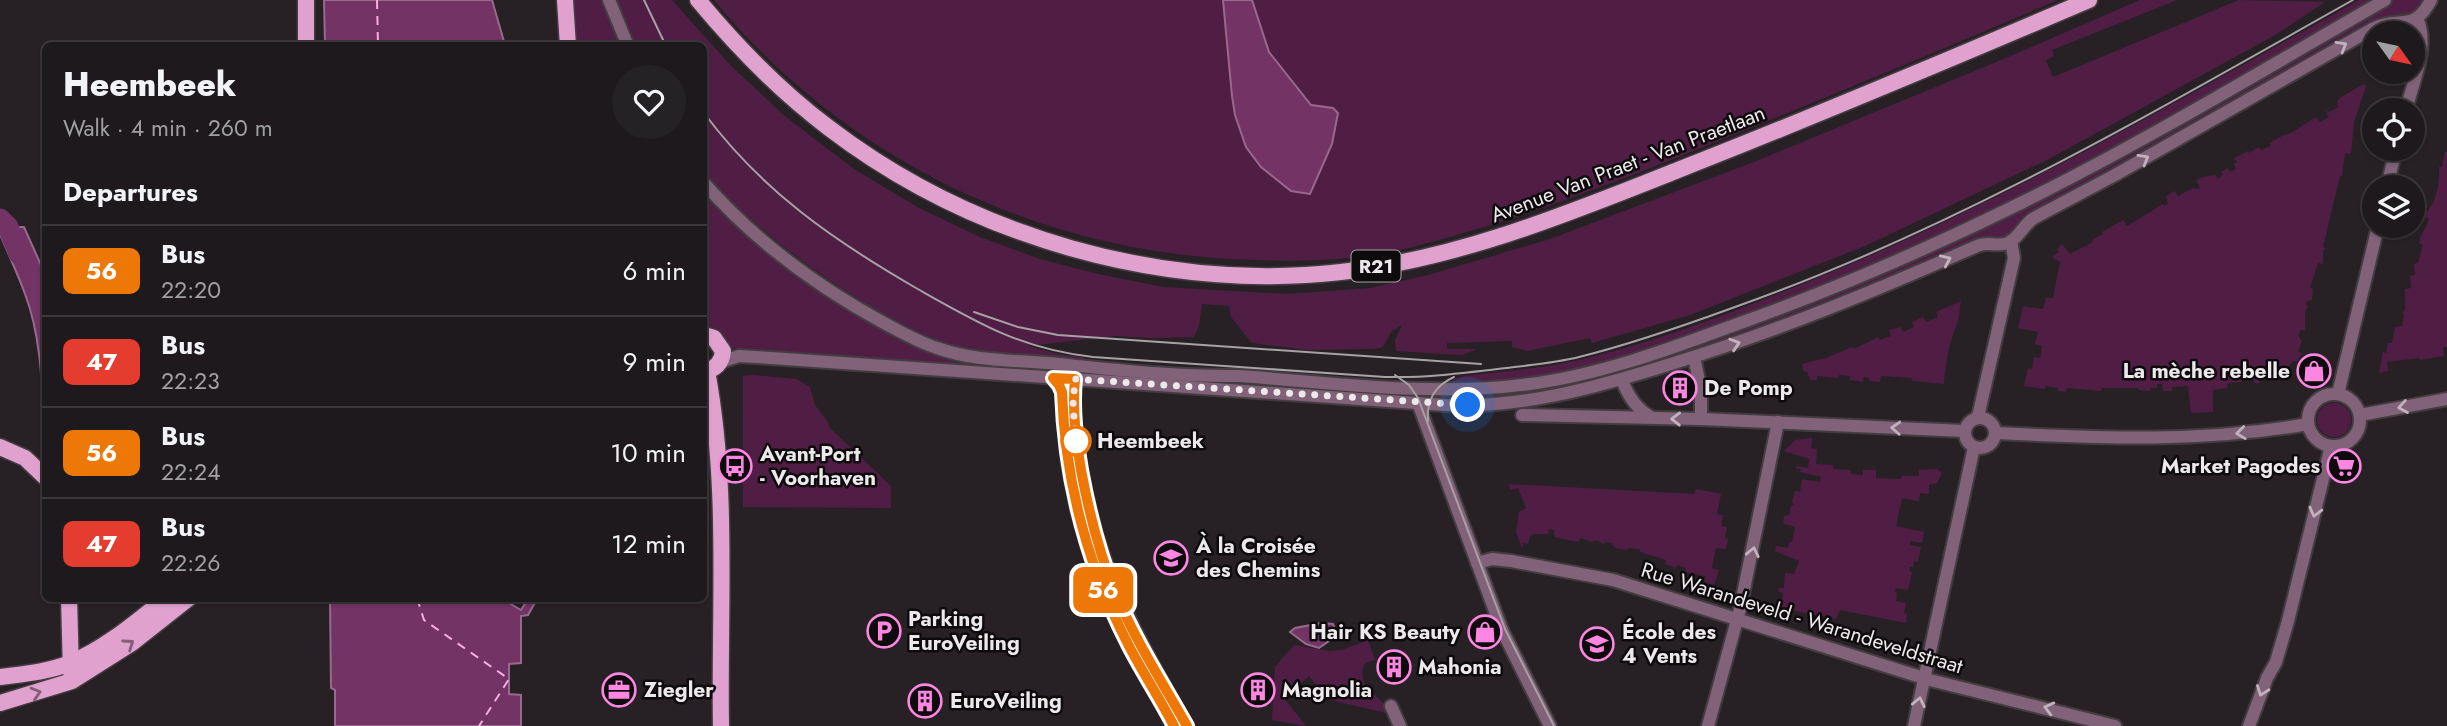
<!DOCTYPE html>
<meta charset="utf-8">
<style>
:root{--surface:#1d191c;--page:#252225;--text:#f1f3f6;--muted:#a0a0a3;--line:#3b383b}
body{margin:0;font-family:Jost,sans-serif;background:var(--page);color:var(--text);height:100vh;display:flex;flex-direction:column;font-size:26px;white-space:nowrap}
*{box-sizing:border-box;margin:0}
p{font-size:23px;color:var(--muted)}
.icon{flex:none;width:38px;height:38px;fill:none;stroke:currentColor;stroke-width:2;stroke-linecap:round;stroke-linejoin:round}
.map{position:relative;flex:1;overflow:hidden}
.drawer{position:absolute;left:42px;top:42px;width:665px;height:560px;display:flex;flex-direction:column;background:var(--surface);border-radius:10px;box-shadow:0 2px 5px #0004,0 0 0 2px var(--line)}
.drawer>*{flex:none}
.badge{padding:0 14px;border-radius:10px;font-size:24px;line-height:46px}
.needle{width:46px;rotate:123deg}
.fabs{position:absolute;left:2362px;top:21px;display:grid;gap:14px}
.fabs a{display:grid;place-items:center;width:63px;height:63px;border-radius:50%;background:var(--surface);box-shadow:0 2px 5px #0004,0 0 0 2px var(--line);font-size:35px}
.you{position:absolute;width:35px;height:35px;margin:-18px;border:5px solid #fff;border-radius:50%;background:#1a73e8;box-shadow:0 0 0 10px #1a73e833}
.map>.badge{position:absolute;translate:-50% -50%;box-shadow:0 0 0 4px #fff}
h2{padding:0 21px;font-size:26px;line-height:63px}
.round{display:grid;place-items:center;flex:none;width:74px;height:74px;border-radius:37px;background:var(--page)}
.overview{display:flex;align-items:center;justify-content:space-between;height:119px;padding:0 21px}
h1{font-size:33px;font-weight:800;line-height:52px}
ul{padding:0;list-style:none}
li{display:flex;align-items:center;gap:21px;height:91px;padding:0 21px;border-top:2px solid var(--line)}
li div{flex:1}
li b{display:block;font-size:26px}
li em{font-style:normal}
li .badge{min-width:77px;font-weight:700;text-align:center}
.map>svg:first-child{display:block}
.green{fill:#501e45}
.water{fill:#733365;stroke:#97698d;stroke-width:2}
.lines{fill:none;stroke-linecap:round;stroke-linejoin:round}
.river{stroke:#733365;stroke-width:21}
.ferry{stroke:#f9ade5;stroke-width:2;stroke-dasharray:9 7;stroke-linecap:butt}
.minor-casing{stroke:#433d41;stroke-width:16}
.major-casing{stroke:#433d41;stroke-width:19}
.minor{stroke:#816278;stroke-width:12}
.major{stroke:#e0a1cf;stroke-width:16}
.tram{stroke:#a6a1a4;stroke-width:2}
.oneway{stroke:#c1b2bd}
.oneway2{stroke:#825e78}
.line-casing{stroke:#fff;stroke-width:16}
.line{stroke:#ed7807;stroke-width:10}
.walk{stroke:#ece8eb;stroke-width:7;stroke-dasharray:0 12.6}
.stop-dot{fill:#fff;stroke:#ed7807;stroke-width:3.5}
.labels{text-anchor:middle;stroke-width:5;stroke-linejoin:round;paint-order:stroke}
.shield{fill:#0e0b0d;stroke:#a9a6a8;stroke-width:2}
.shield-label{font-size:19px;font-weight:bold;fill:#ece8eb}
.street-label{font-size:21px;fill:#ece8eb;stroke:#0e0b0d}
.poi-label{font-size:21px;font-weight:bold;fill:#ece8eb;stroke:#0e0b0d;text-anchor:start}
.stop-label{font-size:21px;font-weight:bold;fill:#ece8eb;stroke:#0e0b0d;text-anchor:start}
</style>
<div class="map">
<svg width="2447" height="726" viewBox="0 0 2447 726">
<rect width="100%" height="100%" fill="#272125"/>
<!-- green -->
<g class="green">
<polygon points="574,0 605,0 623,45 573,46"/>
<path d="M 614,0 L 672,0 L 730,65 L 786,117 L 854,169 L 919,208 L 980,237 L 1040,259 L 1098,274 L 1163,287 L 1287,294 L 1371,288 L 1428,275 L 1550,239 L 1754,162 L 2006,58 L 2140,0 L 2177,0 L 2052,50 L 2054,56 L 2046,60 L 2053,77 L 2239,0 L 2325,2 L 2275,35 L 2049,159 L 1865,246 L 1690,315 L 1592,343 L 1590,338 L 1527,351 L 1512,347 L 1512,341 L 1447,343 L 1447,349 L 1477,349 L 1462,355 L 1396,351 L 1395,340 L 1402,325 L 1392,331 L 1383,347 L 1376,349 L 1308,350 L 1252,343 L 1231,317 L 1229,306 L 1202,304 L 1199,326 L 1194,337 L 1151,338 L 1115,336 L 1028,346 L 1058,354 L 1084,357 L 1083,364 C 1045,360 1004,359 967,350 C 937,342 911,329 884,314 C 817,276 758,230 704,175 L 704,46 L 632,45 Z"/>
<path d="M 714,0 L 2058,0 C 1934,53 1809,105 1683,155 C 1614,183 1546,208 1474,230 C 1439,240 1403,251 1367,256 C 1330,261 1293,261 1256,260 C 1045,255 849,163 714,0 Z"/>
<path d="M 2359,0 L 2377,0 L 2126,143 L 1934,241 L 1755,314 L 1612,362 L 1551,377 L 1442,387 L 1456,378 L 1465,376 C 1502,371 1539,369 1575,361 C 1650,344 1724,316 1795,287 C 1992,209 2175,103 2359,0 Z"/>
<polygon points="2393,0 2427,0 2413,15 2374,23 2372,20 2119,165 2038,208 2039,212 2005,238 1965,248 1960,245 1860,290 1759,329 1603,380 1532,394 1449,399 1449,395 1509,391 1776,314 2171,127"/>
<polygon points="2364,84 2366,86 2354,122 2351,154 2345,153 2342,176 2340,176 2323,247 2326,248 2323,251 2323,264 2318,263 2310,288 2313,289 2312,300 2307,301 2306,305 2308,306 2305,312 2305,330 2301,330 2298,335 2302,341 2298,352 2302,353 2297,361 2293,361 2281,375 2277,372 2271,380 2260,379 2260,383 2255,383 2254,380 2242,380 2241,382 2228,383 2227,388 2213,390 2213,412 2191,413 2188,386 2172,387 2172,391 2163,391 2162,384 2157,384 2157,388 2150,388 2150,391 2139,390 2138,388 2102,388 2101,391 2067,388 2066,392 2058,391 2058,388 2045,386 2045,389 2024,386 2028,368 2032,369 2034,357 2040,358 2042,346 2035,344 2038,332 2018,328 2023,306 2043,309 2046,298 2053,298 2060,262 2052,257 2059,252 2057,250 2062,244 2070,254 2093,242 2092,240 2103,234 2102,232 2123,220 2127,226 2163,204 2164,206 2168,204 2166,196 2175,191 2178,196 2193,188 2199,189 2200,187 2196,180 2203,177 2215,175 2218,179 2223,175 2221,172 2228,168 2230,172 2236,169 2234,164 2237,162 2234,158 2248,151 2249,153 2259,147 2261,150 2271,146 2270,143 2282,136 2291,133 2316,117 2320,122 2329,117 2326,111 2330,112 2338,107 2337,102 2341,97"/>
<path d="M 2445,152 L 2447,152 L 2447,347 L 2443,347 L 2444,356 L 2420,360 L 2419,358 L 2387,362 L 2388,371 L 2379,373 L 2383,352 L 2386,353 L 2388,343 L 2392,343 L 2395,327 L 2402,326 L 2404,315 L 2402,312 L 2405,311 L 2405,289 L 2411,288 L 2410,276 L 2415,275 L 2414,264 L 2418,263 L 2423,245 L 2419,243 C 2421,232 2426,230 2429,219 L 2425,217 C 2427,209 2431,208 2433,203 C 2438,193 2440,175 2439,167 L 2442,167 Z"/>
<polygon points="704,189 715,202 905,339 1084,370 1083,374 732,348 704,329"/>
<path d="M 1961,301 C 1959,309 1960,316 1957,323 C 1950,341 1945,363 1944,384 L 1912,381 L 1912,378 L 1881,376 L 1880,382 L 1869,381 L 1869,378 L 1864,377 L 1863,382 L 1850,380 L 1850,376 L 1839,375 L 1838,378 L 1817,376 L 1817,380 L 1810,380 L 1807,371 L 1804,372 L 1802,364 L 1826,358 L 1852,347 L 1854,349 L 1878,337 L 1880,340 L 1891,336 L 1889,330 L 1900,327 L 1903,332 L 1914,327 L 1912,322 L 1923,317 L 1926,322 L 1938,317 L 1936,312 Z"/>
<polygon points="753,375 796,379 810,387 815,405 828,422 829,427 891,486 891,508 743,507 743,376"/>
<circle cx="2334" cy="420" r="17"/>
<polygon points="1812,438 1811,448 1817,449 1816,464 1833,465 1833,469 1850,470 1851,474 1863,475 1863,470 1876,470 1876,478 1901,479 1902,476 1919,476 1919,470 1937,469 1942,473 1937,483 1929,485 1929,494 1920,493 1919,501 1902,498 1896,526 1924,532 1922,543 1910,541 1910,545 1921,547 1918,562 1914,561 1913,567 1910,567 1909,571 1912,572 1908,590 1896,588 1895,592 1897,593 1896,601 1906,603 1904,613 1907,614 1906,623 1840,610 1836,619 1781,608 1783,593 1778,592 1779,588 1784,588 1785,573 1794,574 1799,561 1775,551 1776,546 1788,548 1789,542 1792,542 1795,527 1783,523 1784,516 1789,515 1791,506 1794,504 1792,502 1795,491 1800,492 1802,479 1820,482 1821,477 1800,472 1801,469 1796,468 1796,466 1808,468 1809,459 1784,451 1795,440"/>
<polygon points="1508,484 1694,494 1696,489 1721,494 1717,514 1723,515 1721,526 1727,527 1725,538 1728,539 1726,549 1716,548 1712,568 1719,570 1714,585 1704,582 1706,576 1685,572 1686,568 1677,565 1673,571 1674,567 1665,564 1666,560 1640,552 1640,549 1628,548 1627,550 1615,548 1612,543 1605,542 1604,544 1596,540 1592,542 1581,538 1578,542 1554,537 1554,530 1549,529 1548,534 1533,534 1530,537 1528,544 1523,543 1522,548 1516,532 1519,512 1526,508 1518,488 1511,490"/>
<path d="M 1368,640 L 1375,660 L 1365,663 C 1353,688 1384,696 1390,714 L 1327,699 L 1309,676 L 1283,697 L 1306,726 L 1272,720 L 1275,667 L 1294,645 L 1329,651 L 1342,650 Z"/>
</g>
<!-- water -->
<g class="water">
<polygon points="324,0 492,0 505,45 325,45"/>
<polygon points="1223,0 1252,0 1269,52 1311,105 1333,108 1338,113 1332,144 1310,194 1291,191 1261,167 1246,147 1235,115 1232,96"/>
<path d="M 0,227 L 24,227 L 45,274 L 45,428 L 44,428 C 42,384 41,336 25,294 C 18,274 8,254 0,234 Z"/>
<polygon points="330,599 511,599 509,603 521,610 528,599 537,599 528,615 521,616 521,663 509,664 509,694 521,695 521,726 335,726 335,690 331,688"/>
<polygon points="1321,623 1333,624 1336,631 1329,641 1319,648 1306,644 1290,632 1295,628"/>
</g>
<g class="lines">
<!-- river -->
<polyline class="river" points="0,219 8,227 19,254"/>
<!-- ferry -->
<g class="ferry">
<polyline points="377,0 378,46"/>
<polyline points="417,598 424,620 509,679 479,726"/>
</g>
<defs>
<g id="minor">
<polyline points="609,0 628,46"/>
<path d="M 2406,110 C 2413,82 2430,45 2417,18"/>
<path d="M 704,183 C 755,241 816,286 884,323 C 901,332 918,342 937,348 C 976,362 1018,360 1058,364 C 1118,370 1179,377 1239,376 C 1336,383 1433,397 1530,384 C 1599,375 1667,350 1732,326 C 1831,291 1928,249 2023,202 C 2146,141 2265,69 2385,0"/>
<polyline points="2387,187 2396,149"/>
<polyline points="1694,357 1701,390 1701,419"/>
<path d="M 720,362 L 739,356 L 771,358 L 1445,405 C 1525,408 1598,387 1674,363 C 1778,331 1877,290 1977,246 C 1987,241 1998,247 2008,243 C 2019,238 2024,224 2034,218 L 2115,175 L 2374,28 C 2400,15 2413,34 2431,0"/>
<polyline points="1053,378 1062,392 1068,464 1077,510 1093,565 1130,649 1174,726"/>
<path d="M 1075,379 C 1072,411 1076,439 1081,470 C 1098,569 1138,640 1187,726"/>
<path d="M 1622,380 C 1628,396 1636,409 1651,417"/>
<circle cx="2334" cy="420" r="26"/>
<polyline points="2338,394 2378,226"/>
<polyline points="1418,403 1502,630 1550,726"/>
<polyline points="1522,415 1701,419 1964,431"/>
<polyline points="2360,415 2447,399"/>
<polyline points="1978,417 2014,258 2011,241"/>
<circle cx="1980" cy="433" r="15"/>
<path d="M 1995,433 C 2103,438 2201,443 2308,424"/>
<polyline points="1477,563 1492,559 1511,561 1613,580 1930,680 2115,726"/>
<polyline points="1391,706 1400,726"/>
<polyline points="1708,726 1740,609 1778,422"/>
<polyline points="1914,726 1974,447"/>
<polyline points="2249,726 2267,678 2276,662 2288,621 2331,446"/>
</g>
<g id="major">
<polyline points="306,0 306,46"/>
<polyline points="565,0 568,46"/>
<path d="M 698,0 C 737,47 780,91 829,128 C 972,237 1162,292 1341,272 C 1458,259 1570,213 1678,170 C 1816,116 1953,58 2089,0"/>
<path d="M 704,335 L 714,338 L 723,351 C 722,363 715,370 704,371"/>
<path d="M 707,371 C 729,487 719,609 721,726"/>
<polyline points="0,447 25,458 46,478"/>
<polyline points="69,598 71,672"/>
<path d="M 0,677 C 23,674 48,672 70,663 C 106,648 136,622 166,598"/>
<polyline points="0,703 72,681 132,643 189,598"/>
</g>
</defs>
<!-- minor casing -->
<use href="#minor" class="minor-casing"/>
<!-- major casing -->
<use href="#major" class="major-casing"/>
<!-- minor -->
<use href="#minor" class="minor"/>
<!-- major -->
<use href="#major" class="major"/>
<!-- tram -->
<g class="tram">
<polyline points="644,0 666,46"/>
<path d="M 704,113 C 762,191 833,240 916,288 C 978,323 1021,349 1093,357 L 1385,377 C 1426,378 1465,373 1506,368 C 1530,365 1555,363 1579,357 C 1632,344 1683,326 1735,307 C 1953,230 2152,113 2353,0"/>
<polyline points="974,312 1018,327 1058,335 1481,364"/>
<polyline points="1395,375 1409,385 1418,398 1505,629 1554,726"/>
<path d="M 1428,421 C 1426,400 1436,385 1454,377"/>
</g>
</g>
<!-- one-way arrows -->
<defs><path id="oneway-chevron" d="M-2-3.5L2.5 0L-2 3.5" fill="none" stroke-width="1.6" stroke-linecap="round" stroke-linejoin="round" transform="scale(1.75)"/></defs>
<g class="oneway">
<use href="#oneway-chevron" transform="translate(2342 46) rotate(-30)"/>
<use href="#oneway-chevron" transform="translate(2144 159) rotate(-30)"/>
<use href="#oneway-chevron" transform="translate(1946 260) rotate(-24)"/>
<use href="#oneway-chevron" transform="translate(1735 344) rotate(-18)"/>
<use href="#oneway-chevron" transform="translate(2403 407) rotate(170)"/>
<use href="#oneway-chevron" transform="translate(1676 419) rotate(-179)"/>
<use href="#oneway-chevron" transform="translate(1896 428) rotate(-177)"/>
<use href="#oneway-chevron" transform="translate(2241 433) rotate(173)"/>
<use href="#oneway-chevron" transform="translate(2315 512) rotate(104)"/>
<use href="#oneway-chevron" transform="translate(1753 552) rotate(-78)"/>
<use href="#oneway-chevron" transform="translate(2262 691) rotate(110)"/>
<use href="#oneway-chevron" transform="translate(1919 702) rotate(-78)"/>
<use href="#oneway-chevron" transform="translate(2049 708) rotate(-166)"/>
</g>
<g class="oneway2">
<use href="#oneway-chevron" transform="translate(129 644) rotate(-35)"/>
<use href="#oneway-chevron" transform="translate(36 693) rotate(-17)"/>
</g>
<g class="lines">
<defs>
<path id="line" d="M 1174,726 C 1160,699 1143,673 1129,646 C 1088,567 1065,481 1062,392 L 1059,385 L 1053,378 L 1075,379 C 1072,410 1076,439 1081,470 C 1089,513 1099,554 1116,594 C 1135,640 1162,682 1187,726"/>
</defs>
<!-- line casing -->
<use href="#line" class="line-casing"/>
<!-- line -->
<use href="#line" class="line"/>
<!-- walk -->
<polyline class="walk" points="1076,441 1073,405 1075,379 1468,405"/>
</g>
<!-- icons -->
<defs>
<symbol id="shop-ring" viewBox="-11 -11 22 22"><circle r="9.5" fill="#0e0b0d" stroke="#fd86e1" stroke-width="1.5"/><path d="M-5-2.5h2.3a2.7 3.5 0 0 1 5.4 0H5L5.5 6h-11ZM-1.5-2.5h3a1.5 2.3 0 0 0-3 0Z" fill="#fd86e1"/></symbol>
<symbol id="building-ring" viewBox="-11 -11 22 22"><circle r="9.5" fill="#0e0b0d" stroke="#fd86e1" stroke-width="1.5"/><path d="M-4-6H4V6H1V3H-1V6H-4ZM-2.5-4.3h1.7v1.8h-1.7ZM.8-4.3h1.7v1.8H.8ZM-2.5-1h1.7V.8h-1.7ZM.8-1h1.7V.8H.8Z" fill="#fd86e1"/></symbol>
<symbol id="bus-ring" viewBox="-11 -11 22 22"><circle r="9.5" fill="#0e0b0d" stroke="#fd86e1" stroke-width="1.5"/><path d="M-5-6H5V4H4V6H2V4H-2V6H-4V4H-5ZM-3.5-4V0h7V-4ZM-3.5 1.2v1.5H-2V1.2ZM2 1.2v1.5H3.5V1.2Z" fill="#fd86e1"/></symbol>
<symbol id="supermarket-ring" viewBox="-11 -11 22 22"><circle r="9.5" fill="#0e0b0d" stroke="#fd86e1" stroke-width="1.5"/><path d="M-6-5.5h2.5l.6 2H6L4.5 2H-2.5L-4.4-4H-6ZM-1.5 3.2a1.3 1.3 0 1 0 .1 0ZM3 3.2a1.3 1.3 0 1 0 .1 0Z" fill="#fd86e1"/></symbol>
<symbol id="school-ring" viewBox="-11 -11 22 22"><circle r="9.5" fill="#0e0b0d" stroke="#fd86e1" stroke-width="1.5"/><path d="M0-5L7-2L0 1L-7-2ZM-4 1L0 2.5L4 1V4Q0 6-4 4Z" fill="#fd86e1"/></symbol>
<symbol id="parking-ring" viewBox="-11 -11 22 22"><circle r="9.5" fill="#0e0b0d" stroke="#fd86e1" stroke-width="1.5"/><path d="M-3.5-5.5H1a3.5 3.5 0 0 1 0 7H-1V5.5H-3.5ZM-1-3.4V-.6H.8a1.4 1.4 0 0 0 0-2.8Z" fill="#fd86e1"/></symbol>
<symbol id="office-ring" viewBox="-11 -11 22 22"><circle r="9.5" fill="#0e0b0d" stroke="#fd86e1" stroke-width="1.5"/><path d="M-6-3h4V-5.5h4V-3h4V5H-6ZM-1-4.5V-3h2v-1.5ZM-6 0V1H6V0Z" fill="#fd86e1"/></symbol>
</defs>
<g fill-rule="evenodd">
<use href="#shop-ring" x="2295" y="352" width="38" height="38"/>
<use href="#building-ring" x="1661" y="369" width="38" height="38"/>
<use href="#bus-ring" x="716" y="447" width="38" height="38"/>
<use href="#supermarket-ring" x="2325" y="447" width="38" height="38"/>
<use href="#school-ring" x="1152" y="539" width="38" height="38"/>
<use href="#parking-ring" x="865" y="612" width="38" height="38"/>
<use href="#shop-ring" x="1466" y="613" width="38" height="38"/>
<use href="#school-ring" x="1578" y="625" width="38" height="38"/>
<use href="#building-ring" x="1375" y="648" width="38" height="38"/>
<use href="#office-ring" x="600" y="671" width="38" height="38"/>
<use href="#building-ring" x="1239" y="671" width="38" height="38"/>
<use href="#building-ring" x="906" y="682" width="38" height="38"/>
</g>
<!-- markers -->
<circle class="stop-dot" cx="1076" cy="441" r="14"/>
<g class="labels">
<!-- shield labels -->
<rect class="shield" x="1351.5" y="250.5" width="49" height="31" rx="5"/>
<g class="shield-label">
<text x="1376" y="273">R21</text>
</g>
<!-- street labels -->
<g class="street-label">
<text transform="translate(1628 164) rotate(-21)" y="7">Avenue Van Praet - Van Praetlaan</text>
<text transform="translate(1802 618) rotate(17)" y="7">Rue Warandeveld - Warandeveldstraat</text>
</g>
<!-- poi labels -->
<g class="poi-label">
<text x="2290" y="378" text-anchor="end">La mèche rebelle</text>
<text x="1704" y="395">De Pomp</text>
<text x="760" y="461">Avant-Port<tspan x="760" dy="24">- Voorhaven</tspan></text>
<text x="2320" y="473" text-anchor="end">Market Pagodes</text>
<text x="1196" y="553">À la Croisée<tspan x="1196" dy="24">des Chemins</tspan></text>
<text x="908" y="626">Parking<tspan x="908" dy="24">EuroVeiling</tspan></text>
<text x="1460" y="639" text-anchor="end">Hair KS Beauty</text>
<text x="1622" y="639">École des<tspan x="1622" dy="24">4 Vents</tspan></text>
<text x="1418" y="674">Mahonia</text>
<text x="644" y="697">Ziegler</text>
<text x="1282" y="697">Magnolia</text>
<text x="950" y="708">EuroVeiling</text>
</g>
<!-- stop labels -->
<g class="stop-label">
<text x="1097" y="448">Heembeek</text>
</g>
</g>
</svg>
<div class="fabs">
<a><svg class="needle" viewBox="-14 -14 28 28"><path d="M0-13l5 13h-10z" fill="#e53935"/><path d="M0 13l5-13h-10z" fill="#a0a0a3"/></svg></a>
<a><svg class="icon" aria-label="locate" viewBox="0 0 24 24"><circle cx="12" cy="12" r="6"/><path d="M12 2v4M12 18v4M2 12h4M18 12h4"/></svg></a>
<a><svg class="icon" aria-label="layers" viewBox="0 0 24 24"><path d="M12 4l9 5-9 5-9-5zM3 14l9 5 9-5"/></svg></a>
</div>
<div class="you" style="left:1468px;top:405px"></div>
<b class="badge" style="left:1103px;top:590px;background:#ed7807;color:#fff">56</b>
<section class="drawer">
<div class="overview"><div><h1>Heembeek</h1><p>Walk · 4 min · 260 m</p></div><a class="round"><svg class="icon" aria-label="heart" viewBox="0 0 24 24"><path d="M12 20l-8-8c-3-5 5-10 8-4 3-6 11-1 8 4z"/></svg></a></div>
<h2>Departures</h2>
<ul>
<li><span class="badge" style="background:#ed7807;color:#fff">56</span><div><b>Bus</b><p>22:20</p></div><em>6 min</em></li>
<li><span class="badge" style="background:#e43c2e;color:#fff">47</span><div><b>Bus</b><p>22:23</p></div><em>9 min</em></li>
<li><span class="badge" style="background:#ed7807;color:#fff">56</span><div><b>Bus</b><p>22:24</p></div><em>10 min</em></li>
<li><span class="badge" style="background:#e43c2e;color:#fff">47</span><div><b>Bus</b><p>22:26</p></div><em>12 min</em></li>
</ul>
</section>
</div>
